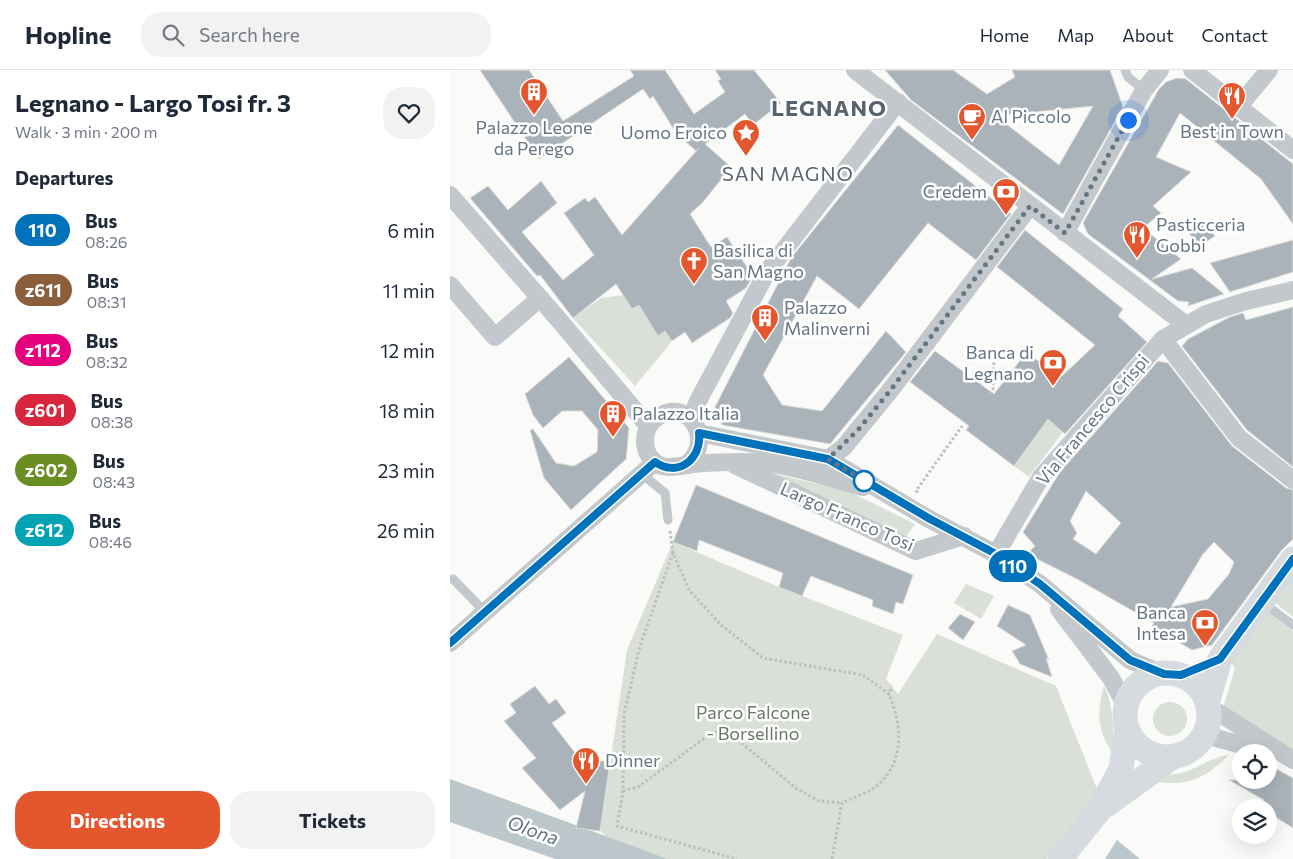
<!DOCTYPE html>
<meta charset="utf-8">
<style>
:root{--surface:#fff;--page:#f2f2f3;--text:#1f2937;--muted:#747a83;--line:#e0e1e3;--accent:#e4572e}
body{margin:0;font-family:Commissioner,sans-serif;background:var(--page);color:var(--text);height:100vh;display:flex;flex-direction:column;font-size:19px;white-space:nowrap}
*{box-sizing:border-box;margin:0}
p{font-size:16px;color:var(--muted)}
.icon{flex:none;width:28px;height:28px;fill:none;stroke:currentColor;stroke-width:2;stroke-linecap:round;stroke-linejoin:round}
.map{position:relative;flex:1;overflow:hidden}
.panel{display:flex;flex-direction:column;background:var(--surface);width:450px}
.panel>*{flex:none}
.badge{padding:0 10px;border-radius:16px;font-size:18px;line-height:32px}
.controls{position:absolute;left:782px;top:674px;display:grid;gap:10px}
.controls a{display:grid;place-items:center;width:45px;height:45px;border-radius:50%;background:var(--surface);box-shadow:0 5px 20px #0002;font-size:25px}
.you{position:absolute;width:25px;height:25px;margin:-12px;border:4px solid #fff;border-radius:50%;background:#1a73e8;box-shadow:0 0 0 8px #1a73e833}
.map>.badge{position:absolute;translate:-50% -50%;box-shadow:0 0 0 2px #fff}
h2{padding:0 15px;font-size:19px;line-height:45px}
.round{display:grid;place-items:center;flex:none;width:52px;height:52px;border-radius:20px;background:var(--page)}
.headline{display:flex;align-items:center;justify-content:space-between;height:85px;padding:0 15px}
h1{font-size:24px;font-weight:700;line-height:38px}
.action{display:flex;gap:10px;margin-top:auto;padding:10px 15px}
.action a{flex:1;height:58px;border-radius:20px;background:var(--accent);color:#fff;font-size:20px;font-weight:700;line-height:58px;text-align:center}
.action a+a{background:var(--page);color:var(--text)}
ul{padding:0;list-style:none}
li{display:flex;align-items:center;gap:15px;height:60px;padding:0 15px}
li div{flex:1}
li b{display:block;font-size:19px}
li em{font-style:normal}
li .badge{min-width:55px;font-weight:700;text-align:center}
header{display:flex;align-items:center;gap:30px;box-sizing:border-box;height:70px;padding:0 25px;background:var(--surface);border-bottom:1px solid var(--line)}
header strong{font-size:24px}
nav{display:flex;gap:28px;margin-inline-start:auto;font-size:18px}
.search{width:350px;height:45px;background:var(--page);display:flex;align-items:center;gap:12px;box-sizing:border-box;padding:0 18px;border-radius:20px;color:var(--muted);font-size:19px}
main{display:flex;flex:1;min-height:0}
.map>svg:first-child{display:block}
.green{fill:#dadfd7}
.water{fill:#bbc7cb}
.building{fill:#aab3b9;stroke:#dcdcda;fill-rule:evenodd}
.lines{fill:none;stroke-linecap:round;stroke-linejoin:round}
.path{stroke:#bbbfc2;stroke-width:3;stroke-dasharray:2.5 2.5;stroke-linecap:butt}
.lane{stroke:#c3c8cc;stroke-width:9}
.street{stroke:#c3c8cc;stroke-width:18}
.secondary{stroke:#d6dbdf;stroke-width:25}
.line-casing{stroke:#fff;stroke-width:11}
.line{stroke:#0072bc;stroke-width:8}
.walk{stroke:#657683;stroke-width:5;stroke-dasharray:0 9}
.stop-dot{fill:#fff;stroke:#0072bc;stroke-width:2.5}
.labels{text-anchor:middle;stroke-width:5;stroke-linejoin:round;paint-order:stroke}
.poi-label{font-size:18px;fill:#657683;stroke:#fff;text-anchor:start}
.street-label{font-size:18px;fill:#657683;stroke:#fff}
.park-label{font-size:18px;fill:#687a64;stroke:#fff}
.water-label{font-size:19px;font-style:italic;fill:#60757c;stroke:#fff}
.quarter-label{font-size:20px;letter-spacing:1px;fill:#57646e;stroke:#fff}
.district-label{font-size:22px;font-weight:bold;letter-spacing:1px;fill:#57646e;stroke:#fff}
</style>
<header>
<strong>Hopline</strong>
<div class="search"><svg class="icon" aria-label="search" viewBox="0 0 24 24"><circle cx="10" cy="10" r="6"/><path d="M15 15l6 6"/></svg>Search here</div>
<nav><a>Home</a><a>Map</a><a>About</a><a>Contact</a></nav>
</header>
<main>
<section class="panel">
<div class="headline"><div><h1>Legnano - Largo Tosi fr. 3</h1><p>Walk · 3 min · 200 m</p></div><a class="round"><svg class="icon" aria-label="heart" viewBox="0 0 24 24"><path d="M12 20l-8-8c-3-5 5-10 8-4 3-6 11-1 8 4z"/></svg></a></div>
<h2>Departures</h2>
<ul>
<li><span class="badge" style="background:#0072bc;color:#fff">110</span><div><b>Bus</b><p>08:26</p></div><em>6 min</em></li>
<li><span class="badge" style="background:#8b5e3c;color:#fff">z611</span><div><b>Bus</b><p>08:31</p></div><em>11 min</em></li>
<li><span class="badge" style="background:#e6007e;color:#fff">z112</span><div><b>Bus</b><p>08:32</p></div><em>12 min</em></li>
<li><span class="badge" style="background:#d7263d;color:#fff">z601</span><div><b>Bus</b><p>08:38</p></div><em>18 min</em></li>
<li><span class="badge" style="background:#6b8e23;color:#fff">z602</span><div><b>Bus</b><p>08:43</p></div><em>23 min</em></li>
<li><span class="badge" style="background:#00a3b4;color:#fff">z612</span><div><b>Bus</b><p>08:46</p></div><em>26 min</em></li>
</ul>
<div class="action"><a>Directions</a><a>Tickets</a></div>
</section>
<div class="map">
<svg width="843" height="789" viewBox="0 0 843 789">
<rect width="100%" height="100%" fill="#fafaf8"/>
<!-- green -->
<g class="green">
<polygon points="173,225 182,239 196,230 194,244 208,265 215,261 222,271 185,316 123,248 151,228"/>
<polygon points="598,349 613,362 579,407 564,396"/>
<polygon points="313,401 400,422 465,454 455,469"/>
<polygon points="223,472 329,517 453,565 436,609 448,624 487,564 606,616 649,724 596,789 218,789 157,767 150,761 177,580"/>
<polygon points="843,494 843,547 819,528"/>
<polygon points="516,514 544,526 531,549 504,533"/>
<polygon points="805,532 843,561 843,681 773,638 785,598 771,577"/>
<path d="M 654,616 C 662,629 666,666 661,681 C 647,660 647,639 654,616 Z"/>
<circle cx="720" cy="649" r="17"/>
<path d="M 779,685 C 753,710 737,717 701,711 C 714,702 721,706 735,702 C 750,697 762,687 779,685 Z"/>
</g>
<!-- water -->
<g class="water">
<polygon points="0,709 218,789 105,789 14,757 0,752"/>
<polygon points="667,770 690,789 655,789"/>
</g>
<!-- building -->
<g class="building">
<polygon points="30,0 79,0 113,51 184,6 180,0 215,0 244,44 275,22 268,11 271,9 265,0 304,0 331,33 303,55 295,44 255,74 281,97 253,132 240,144 261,177 277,167 303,206 296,218 276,231 283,243 280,248 242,273 235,262 222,271 215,261 208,266 189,235 182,239 166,214 123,248 90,205 87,206 20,128 38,116 58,140 91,111 107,133 72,162 113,210 144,185 114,143 135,128 138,132 145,127 172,165 249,78 246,81 226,63 203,26 200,29 193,19 89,89"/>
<path d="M 435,0 L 503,0 L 537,24 L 565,7 L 562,0 L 660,0 L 673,37 L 613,144 L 461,30 ZM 643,36 L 609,95 L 546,46 Z"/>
<polygon points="727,8 736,9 843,94 843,154 811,109 730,43 706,87 741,102 703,136 711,143 693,158 731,189 702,209 742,198 774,224 738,236 739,232 728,231 638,164 633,153 709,19 716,12"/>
<polygon points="448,55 561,144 526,190 478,153 409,239 367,206 313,305 332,335 372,341 436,261 456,282 380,374 272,355 265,337 341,188"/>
<polygon points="754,151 765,166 749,177 738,162"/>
<polygon points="575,160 673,239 668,246 697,272 615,364 598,349 564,396 516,360 519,356 460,312 485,281 544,324 576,283 612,306 645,275 547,197"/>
<polygon points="843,170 843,202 780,222 760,193"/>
<polygon points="843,237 843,397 797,360 732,276 738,269 780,247 793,243 796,250"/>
<polygon points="119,287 179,358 176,389 121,440 94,408 80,360 83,359 106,393 124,396 147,382 148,360 132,341 112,341 93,358 83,345 75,324"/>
<path d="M 708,291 L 718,293 L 782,376 L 836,418 L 843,420 L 843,469 L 831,481 L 762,575 L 742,580 L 702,556 L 704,553 L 627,509 L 577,484 L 585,476 L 573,462 L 610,402 ZM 636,421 L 671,453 L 646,484 L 623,469 L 627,463 L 620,451 ZM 764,472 L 784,492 L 779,504 L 758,529 L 721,537 L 753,484 Z"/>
<polygon points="246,415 463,505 453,534 446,532 443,544 422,536 423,530 361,506 352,526 329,517 333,503 249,470 247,481 223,472"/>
<polygon points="558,535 580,545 599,590 596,588 602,607 570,594 562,581 576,575 547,556"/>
<polygon points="510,544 525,552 513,570 498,558"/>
<polygon points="85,616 99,634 106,629 116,643 102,653 129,688 160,692 150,761 126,758 135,721 110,740 72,698 86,688 54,651 66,643 60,634"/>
<polygon points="819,695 843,708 843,758 819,743 819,738 810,737 814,730 779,710 819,710"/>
</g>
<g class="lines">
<!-- path -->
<g class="path">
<polyline points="540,324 543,319 544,290"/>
<polyline points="468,422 466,421 512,356"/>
<polyline points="220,461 223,483 239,520 271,555 313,588 413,605 439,624 442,616"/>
<polyline points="223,483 190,576 174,644 173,721 167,756 287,789"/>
<polyline points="173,721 188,717 263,662 283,666 347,719 369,731 392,733"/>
<path d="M 382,789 L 392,733 C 402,728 415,724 424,718 C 455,695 453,656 439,624"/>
</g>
<!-- lane -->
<g class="lane">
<polyline points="675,0 678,7 694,20"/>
<polyline points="192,404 215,423 218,450"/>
<polyline points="3,509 35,542"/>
<polyline points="812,532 843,555"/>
</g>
<!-- street -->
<g class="street">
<polyline points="405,0 736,255"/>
<polyline points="742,0 843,80"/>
<polyline points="789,36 819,0"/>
<polyline points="0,125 109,250 198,356"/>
<polyline points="615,163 694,20 710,0"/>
<polyline points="0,215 45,267 90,228"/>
<polyline points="713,269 789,368 843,410"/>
<polyline points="241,349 248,331 317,202 448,32"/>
<polyline points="249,363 378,389 479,449 546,484 590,514 680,590 713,604"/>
<polyline points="378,389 393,378 439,322 580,136"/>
<path d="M 236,395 C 266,371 239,328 209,346 C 190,357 190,387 211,396 C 221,399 227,396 237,395 C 256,392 298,391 317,393 C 346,396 385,410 413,417"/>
<polyline points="285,395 466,481 514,466"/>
<polyline points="546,484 591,407 713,269 756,244 796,231 843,220"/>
<polyline points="609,539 661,608 676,636"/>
<polyline points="0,573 205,392"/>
<polyline points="758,636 843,690"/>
<polyline points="755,665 818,682"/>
</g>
<!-- secondary -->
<g class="secondary">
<circle cx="717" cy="645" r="42"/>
<polyline points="757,633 770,589 843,489"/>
<polyline points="656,735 721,688"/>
<polyline points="610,789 648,742 671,699 677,658"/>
</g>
</g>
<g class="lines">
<defs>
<path id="line" d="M 0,573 L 205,392 C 228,408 252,389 249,363 L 378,389 L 480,449 L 546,484 L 590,514 L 680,590 L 714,604 L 731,605 L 770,589 L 843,489"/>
</defs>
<!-- line casing -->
<use href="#line" class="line-casing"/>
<!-- line -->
<use href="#line" class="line"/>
<!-- walk -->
<polyline class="walk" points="414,411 420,414 378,389 408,360 439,322 580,136 615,163 678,50"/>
</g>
<!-- icons -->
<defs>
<symbol id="building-pin" viewBox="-11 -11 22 30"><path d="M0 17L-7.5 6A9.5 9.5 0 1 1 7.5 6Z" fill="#e4572e" stroke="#fff"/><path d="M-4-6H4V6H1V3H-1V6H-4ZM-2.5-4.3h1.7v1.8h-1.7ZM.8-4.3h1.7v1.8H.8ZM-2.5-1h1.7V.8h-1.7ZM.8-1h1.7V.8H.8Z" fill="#fff"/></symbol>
<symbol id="restaurant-pin" viewBox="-11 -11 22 30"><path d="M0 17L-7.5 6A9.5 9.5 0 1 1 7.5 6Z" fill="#e4572e" stroke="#fff"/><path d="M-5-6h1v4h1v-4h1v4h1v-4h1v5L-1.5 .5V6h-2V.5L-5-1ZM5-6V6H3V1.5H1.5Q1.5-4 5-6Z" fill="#fff"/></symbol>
<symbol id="cafe-pin" viewBox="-11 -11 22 30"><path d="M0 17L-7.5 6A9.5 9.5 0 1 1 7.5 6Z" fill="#e4572e" stroke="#fff"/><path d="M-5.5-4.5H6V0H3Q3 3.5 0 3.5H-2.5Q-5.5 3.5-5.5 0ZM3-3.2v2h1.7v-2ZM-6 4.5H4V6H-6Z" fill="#fff"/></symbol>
<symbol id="sight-pin" viewBox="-11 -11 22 30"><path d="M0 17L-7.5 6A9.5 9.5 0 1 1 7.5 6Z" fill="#e4572e" stroke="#fff"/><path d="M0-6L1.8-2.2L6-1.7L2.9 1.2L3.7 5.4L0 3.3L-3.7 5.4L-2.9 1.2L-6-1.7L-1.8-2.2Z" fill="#fff"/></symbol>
<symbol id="bank-pin" viewBox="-11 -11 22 30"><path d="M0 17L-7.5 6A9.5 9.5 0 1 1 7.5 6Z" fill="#e4572e" stroke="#fff"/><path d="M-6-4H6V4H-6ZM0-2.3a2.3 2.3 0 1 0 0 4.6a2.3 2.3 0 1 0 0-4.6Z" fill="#fff"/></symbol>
<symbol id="church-pin" viewBox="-11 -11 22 30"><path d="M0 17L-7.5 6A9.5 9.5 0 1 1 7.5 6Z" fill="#e4572e" stroke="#fff"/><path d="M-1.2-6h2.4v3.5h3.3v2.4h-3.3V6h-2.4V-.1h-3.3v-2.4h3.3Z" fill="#fff"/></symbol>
</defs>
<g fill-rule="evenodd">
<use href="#building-pin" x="68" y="6" width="32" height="43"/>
<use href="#restaurant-pin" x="766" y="10" width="32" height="43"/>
<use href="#cafe-pin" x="506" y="31" width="32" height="43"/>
<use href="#sight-pin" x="280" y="47" width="32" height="43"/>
<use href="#bank-pin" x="540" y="106" width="32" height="43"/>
<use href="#restaurant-pin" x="671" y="149" width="32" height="43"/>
<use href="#church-pin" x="228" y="175" width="32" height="43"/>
<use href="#building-pin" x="299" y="232" width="32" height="43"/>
<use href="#bank-pin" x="587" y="277" width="32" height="43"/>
<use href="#building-pin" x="147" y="328" width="32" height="43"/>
<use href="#bank-pin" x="739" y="537" width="32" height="43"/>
<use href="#restaurant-pin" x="120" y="675" width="32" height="43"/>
</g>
<!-- markers -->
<circle class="stop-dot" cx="414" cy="411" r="10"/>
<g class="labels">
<!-- poi labels -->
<g class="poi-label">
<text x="541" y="53">Al Piccolo</text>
<text x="84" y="64" text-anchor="middle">Palazzo Leone<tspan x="84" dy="21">da Perego</tspan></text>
<text x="782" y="68" text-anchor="middle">Best in Town</text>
<text x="277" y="69" text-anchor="end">Uomo Eroico</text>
<text x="537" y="128" text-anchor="end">Credem</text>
<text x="706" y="161">Pasticceria<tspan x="706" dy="21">Gobbi</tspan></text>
<text x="263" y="187">Basilica di<tspan x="263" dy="21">San Magno</tspan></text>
<text x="334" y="244">Palazzo<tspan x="334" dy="21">Malinverni</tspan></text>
<text x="584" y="289" text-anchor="end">Banca di<tspan x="584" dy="21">Legnano</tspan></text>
<text x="182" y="350">Palazzo Italia</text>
<text x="736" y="549" text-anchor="end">Banca<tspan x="736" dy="21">Intesa</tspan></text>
<text x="155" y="697">Dinner</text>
</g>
<!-- street labels -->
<g class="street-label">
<text transform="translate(643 350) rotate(-50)" y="6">Via Francesco Crispi</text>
<text transform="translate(397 447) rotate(24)" y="6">Largo Franco Tosi</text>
</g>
<!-- park labels -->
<g class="park-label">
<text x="303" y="649">Parco Falcone<tspan x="303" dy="21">- Borsellino</tspan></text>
</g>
<!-- water labels -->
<g class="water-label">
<text transform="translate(83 760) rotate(19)" y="7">Olona</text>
</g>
<!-- quarter labels -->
<g class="quarter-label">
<text x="338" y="111">SAN MAGNO</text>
</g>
<!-- district labels -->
<g class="district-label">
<text x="379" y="46">LEGNANO</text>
</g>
</g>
</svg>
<div class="controls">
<a><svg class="icon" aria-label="locate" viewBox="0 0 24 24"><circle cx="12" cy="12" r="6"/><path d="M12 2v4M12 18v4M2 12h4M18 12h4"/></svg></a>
<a><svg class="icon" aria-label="layers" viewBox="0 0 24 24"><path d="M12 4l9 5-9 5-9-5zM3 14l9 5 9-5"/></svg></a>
</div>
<div class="you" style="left:678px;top:50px"></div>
<b class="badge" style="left:563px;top:496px;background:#0072bc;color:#fff">110</b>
</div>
</main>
